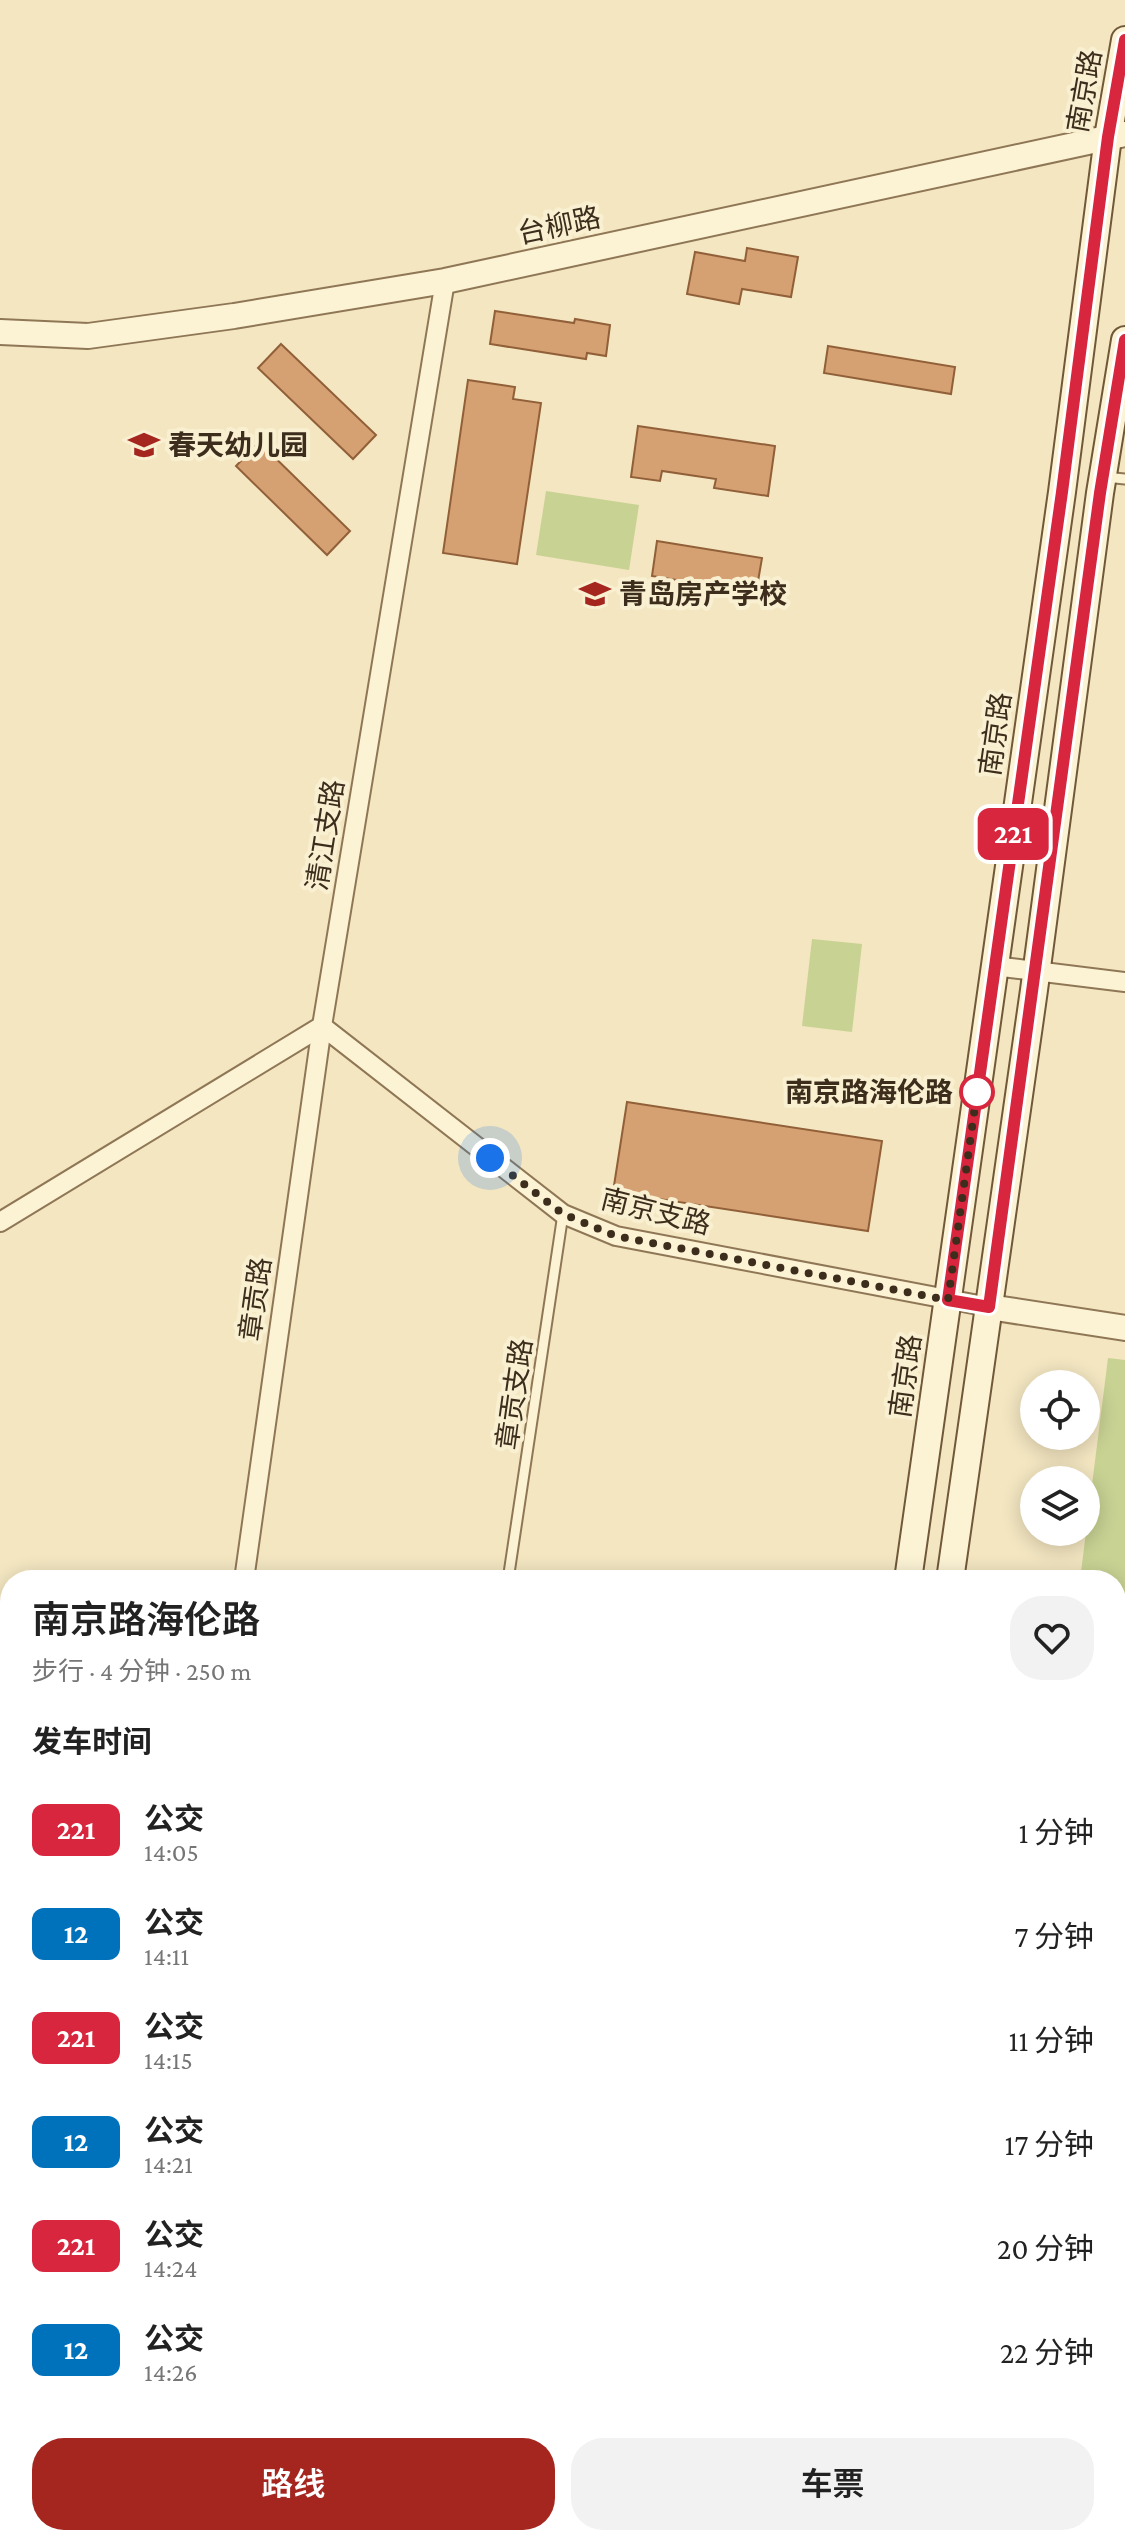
<!DOCTYPE html>
<html lang="zh">
<meta charset="utf-8">
<style>
:root{--surface:#fff;--page:#f2f2f2;--text:#222;--muted:#767676;--accent:#a5251f}
body{margin:0;font-family:"Crimson Pro","Noto Sans SC",serif;background:var(--page);color:var(--text);height:100vh;display:flex;flex-direction:column;font-size:30px;white-space:nowrap}
*{box-sizing:border-box;margin:0}
p{font-size:26px;color:var(--muted)}
.icon{flex:none;width:44px;height:44px;fill:none;stroke:currentColor;stroke-width:2;stroke-linecap:round;stroke-linejoin:round}
.map{position:relative;flex:1;overflow:hidden}
.panel{position:absolute;left:0px;top:1570px;width:1126px;height:976px;display:flex;flex-direction:column;background:var(--surface);border-radius:32px 32px 0 0;box-shadow:0 4px 20px #0003}
.panel>*{flex:none}
.badge{padding:0 16px;border-radius:12px;font-size:28px;line-height:52px}
.tools{position:absolute;left:1020px;top:1370px;display:grid;gap:16px}
.tools a{display:grid;place-items:center;width:80px;height:80px;border-radius:50%;background:var(--surface);box-shadow:0 4px 20px #0003;font-size:40px}
.you{position:absolute;width:40px;height:40px;margin:-20px;border:6px solid #fff;border-radius:50%;background:#1a73e8;box-shadow:0 0 0 12px #1a73e833}
.map>.badge{position:absolute;translate:-50% -50%;box-shadow:0 0 0 4px #fff}
h2{padding:0 32px;font-size:30px;line-height:72px}
.round{display:grid;place-items:center;flex:none;width:84px;height:84px;border-radius:32px;background:var(--page)}
.summary{display:flex;align-items:center;justify-content:space-between;height:136px;padding:0 32px}
h1{font-size:38px;font-weight:600;line-height:60px}
.cta{display:flex;gap:16px;margin-top:auto;padding:16px 32px}
.cta a{flex:1;height:92px;border-radius:32px;background:var(--accent);color:#fff;font-size:32px;font-weight:600;line-height:92px;text-align:center}
.cta a+a{background:var(--page);color:var(--text)}
ul{padding:0;list-style:none}
li{display:flex;align-items:center;gap:24px;height:104px;padding:0 32px}
li div{flex:1}
li b{display:block;font-size:30px}
li em{font-style:normal}
li .badge{min-width:88px;font-weight:700;text-align:center}
.map>svg:first-child{display:block}
.green{fill:#c8d293}
.building{fill:#d5a072;stroke:#916039;stroke-width:2}
.lines{fill:none;stroke-linecap:round;stroke-linejoin:round}
.service-casing{stroke:#8f7756;stroke-width:13}
.minor-casing{stroke:#8f7756;stroke-width:22}
.tertiary-casing{stroke:#8f7756;stroke-width:28}
.secondary-casing{stroke:#705839;stroke-width:30}
.primary-casing{stroke:#5c442b;stroke-width:34}
.trunk-casing{stroke:#5c442b;stroke-width:36}
.path{stroke:#8f7756;stroke-width:3;stroke-dasharray:6 4;stroke-linecap:butt}
.service{stroke:#fcf3d5;stroke-width:9}
.minor{stroke:#fcf3d5;stroke-width:18}
.tertiary{stroke:#fcf3d5;stroke-width:24}
.secondary{stroke:#fcf3d5;stroke-width:26}
.primary{stroke:#fae094;stroke-width:30}
.trunk{stroke:#f3c66e;stroke-width:32}
.line-casing{stroke:#fff;stroke-width:18}
.line{stroke:#d7263d;stroke-width:12}
.walk{stroke:#3d2d1c;stroke-width:8;stroke-dasharray:0 14.4}
.stop-dot{fill:#fff;stroke:#d7263d;stroke-width:4}
.labels{text-anchor:middle;stroke-width:8;stroke-linejoin:round;paint-order:stroke}
.street-label{font-size:28px;fill:#3d2d1c;stroke:#f9f0d1}
.poi-label{font-size:28px;font-weight:bold;fill:#3d2d1c;stroke:#f9f0d1;text-anchor:start}
.stop-label{font-size:28px;font-weight:bold;fill:#3d2d1c;stroke:#f9f0d1;text-anchor:end}
</style>
<div class="map">
<svg width="1125" height="2546" viewBox="0 0 1125 2546">
<rect width="100%" height="100%" fill="#f3e6c1"/>
<!-- green -->
<g class="green">
<polygon points="546,491 639,505 629,570 536,555"/>
<polygon points="812,939 862,944 852,1032 802,1026"/>
<polygon points="1108,1358 1125,1360 1125,1930 1116,1930 1116,1580 1080,1580"/>
</g>
<!-- building -->
<g class="building">
<polygon points="747,248 798,257 791,297 742,289 739,304 687,294 695,252 745,261"/>
<polygon points="495,311 574,323 575,319 610,325 606,356 587,353 586,359 490,344"/>
<polygon points="281,344 376,435 353,459 258,368"/>
<polygon points="828,346 955,367 951,394 824,373"/>
<polygon points="468,380 515,387 513,399 541,403 517,564 443,553"/>
<polygon points="638,426 775,446 768,496 714,488 716,479 662,471 660,481 631,477"/>
<polygon points="259,442 350,531 327,555 236,466"/>
<polygon points="657,541 762,558 756,593 652,576"/>
<polygon points="627,1102 882,1141 868,1231 613,1192"/>
</g>
<g class="lines">
<defs>
<g id="service">
<polyline points="1105,477 1125,479"/>
<polyline points="508,1580 563,1214"/>
<polyline points="777,2546 780,2536"/>
</g>
<g id="minor">
<polyline points="994,966 1125,982"/>
<polyline points="0,1222 322,1026 445,281"/>
<polyline points="244,1580 322,1026 563,1214 616,1236 989,1307"/>
<polyline points="0,2527 10,2528"/>
<polyline points="73,2536 145,2546"/>
</g>
<g id="tertiary">
<polyline points="0,332 88,336 234,316 445,281 1125,134"/>
<polyline points="989,1307 1125,1328"/>
</g>
<g id="secondary">
<polyline points="908,1580 1062,492 1108,137 1125,40"/>
<polyline points="950,1580 1034,990 1100,493 1125,340"/>
</g>
<g id="primary">
<polyline points="0,2226 10,2227"/>
<polyline points="0,2309 10,2310"/>
<polyline points="1116,2391 1125,2393"/>
<polyline points="1116,2484 1125,2485"/>
</g>
<g id="trunk">
<polyline points="0,2251 10,2253"/>
<polyline points="0,2280 10,2281"/>
<polyline points="1116,2424 1125,2426"/>
<polyline points="1116,2450 1125,2451"/>
</g>
</defs>
<!-- service casing -->
<use href="#service" class="service-casing"/>
<!-- minor casing -->
<use href="#minor" class="minor-casing"/>
<!-- tertiary casing -->
<use href="#tertiary" class="tertiary-casing"/>
<!-- secondary casing -->
<use href="#secondary" class="secondary-casing"/>
<!-- primary casing -->
<use href="#primary" class="primary-casing"/>
<!-- trunk casing -->
<use href="#trunk" class="trunk-casing"/>
<!-- path -->
<polyline class="path" points="1125,1742 1119,1766 1125,1797"/>
<!-- service -->
<use href="#service" class="service"/>
<!-- minor -->
<use href="#minor" class="minor"/>
<!-- tertiary -->
<use href="#tertiary" class="tertiary"/>
<!-- secondary -->
<use href="#secondary" class="secondary"/>
<!-- primary -->
<use href="#primary" class="primary"/>
<!-- trunk -->
<use href="#trunk" class="trunk"/>
</g>
<g class="lines">
<defs>
<polyline id="line" points="1125,40 1108,137 1062,492 948,1300 989,1307 1100,493 1125,340"/>
</defs>
<!-- line casing -->
<use href="#line" class="line-casing"/>
<!-- line -->
<use href="#line" class="line"/>
<!-- walk -->
<polyline class="walk" points="490,1158 563,1214 616,1236 948,1300 977,1092"/>
</g>
<!-- icons -->
<defs>
<symbol id="school-bare" viewBox="-9 -9 18 18"><path d="M0-5L7-2L0 1L-7-2ZM-4 1L0 2.5L4 1V4Q0 6-4 4Z" fill="#a5251f" stroke="#f9f0d1" stroke-width="2.5" paint-order="stroke"/></symbol>
</defs>
<g fill-rule="evenodd">
<use href="#school-bare" x="122" y="423" width="44" height="44"/>
<use href="#school-bare" x="573" y="572" width="44" height="44"/>
</g>
<!-- markers -->
<circle class="stop-dot" cx="977" cy="1092" r="16"/>
<g class="labels">
<!-- street labels -->
<g class="street-label">
<text transform="translate(1084 91) rotate(-80)" y="10">南京路</text>
<text transform="translate(559 225) rotate(-12)" y="10">台柳路</text>
<text transform="translate(995 734) rotate(-82)" y="10">南京路</text>
<text transform="translate(325 835) rotate(-81)" y="10">清江支路</text>
<text transform="translate(656 1211) rotate(14)" y="10">南京支路</text>
<text transform="translate(255 1299) rotate(-82)" y="10">章贡路</text>
<text transform="translate(905 1376) rotate(-82)" y="10">南京路</text>
<text transform="translate(514 1394) rotate(-82)" y="10">章贡支路</text>
</g>
<!-- poi labels -->
<g class="poi-label">
<text x="168" y="455">春天幼儿园</text>
<text x="619" y="604">青岛房产学校</text>
</g>
<!-- stop labels -->
<g class="stop-label">
<text x="953" y="1102">南京路海伦路</text>
</g>
</g>
</svg>
<div class="tools">
<a><svg class="icon" aria-label="locate" viewBox="0 0 24 24"><circle cx="12" cy="12" r="6"/><path d="M12 2v4M12 18v4M2 12h4M18 12h4"/></svg></a>
<a><svg class="icon" aria-label="layers" viewBox="0 0 24 24"><path d="M12 4l9 5-9 5-9-5zM3 14l9 5 9-5"/></svg></a>
</div>
<div class="you" style="left:490px;top:1158px"></div>
<b class="badge" style="left:1013px;top:834px;background:#d7263d;color:#fff">221</b>
<section class="panel">
<div class="summary"><div><h1>南京路海伦路</h1><p>步行 · 4 分钟 · 250 m</p></div><a class="round"><svg class="icon" aria-label="heart" viewBox="0 0 24 24"><path d="M12 20l-8-8c-3-5 5-10 8-4 3-6 11-1 8 4z"/></svg></a></div>
<h2>发车时间</h2>
<ul>
<li><span class="badge" style="background:#d7263d;color:#fff">221</span><div><b>公交</b><p>14:05</p></div><em>1 分钟</em></li>
<li><span class="badge" style="background:#0072bc;color:#fff">12</span><div><b>公交</b><p>14:11</p></div><em>7 分钟</em></li>
<li><span class="badge" style="background:#d7263d;color:#fff">221</span><div><b>公交</b><p>14:15</p></div><em>11 分钟</em></li>
<li><span class="badge" style="background:#0072bc;color:#fff">12</span><div><b>公交</b><p>14:21</p></div><em>17 分钟</em></li>
<li><span class="badge" style="background:#d7263d;color:#fff">221</span><div><b>公交</b><p>14:24</p></div><em>20 分钟</em></li>
<li><span class="badge" style="background:#0072bc;color:#fff">12</span><div><b>公交</b><p>14:26</p></div><em>22 分钟</em></li>
</ul>
<div class="cta"><a>路线</a><a>车票</a></div>
</section>
</div>
